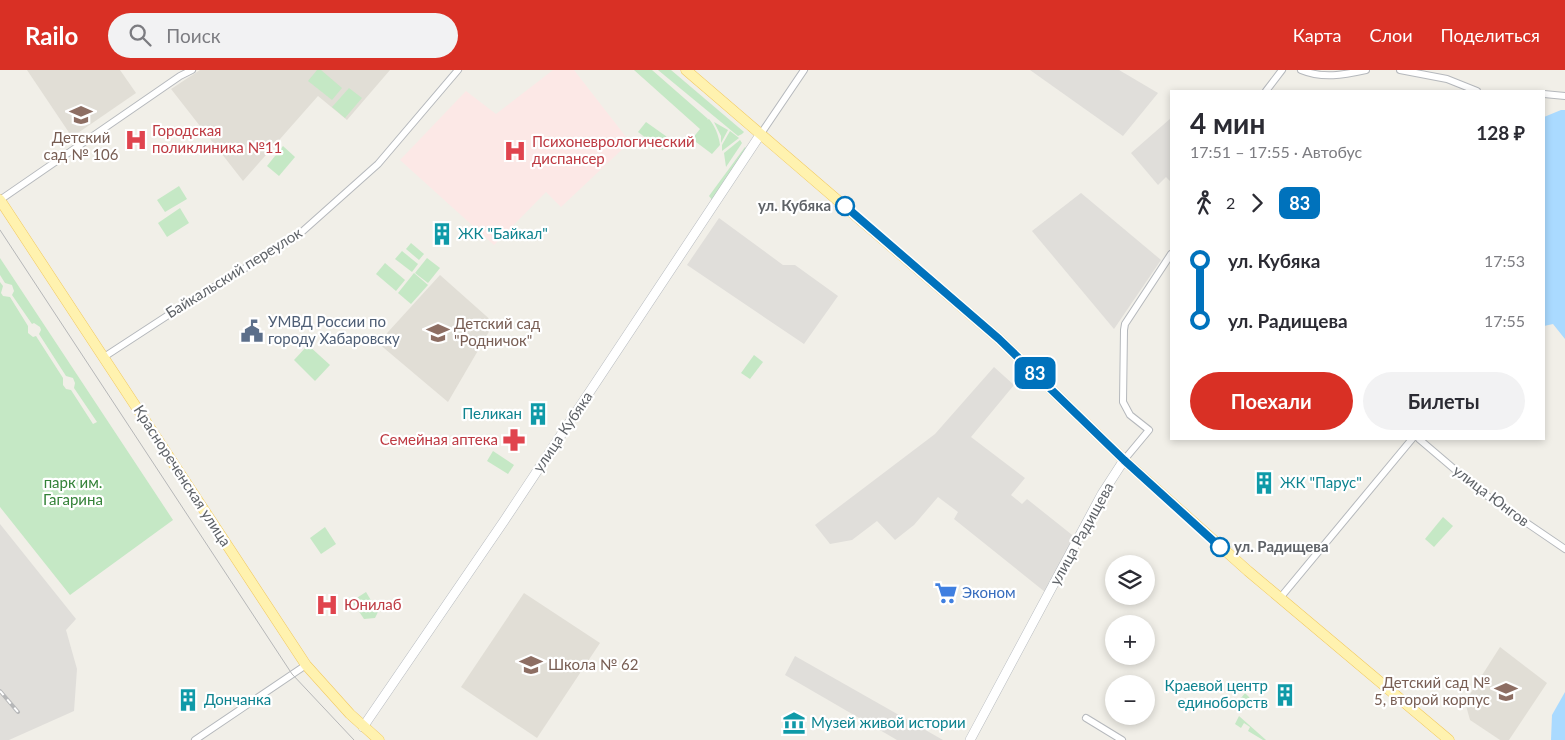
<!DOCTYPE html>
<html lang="ru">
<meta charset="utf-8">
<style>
:root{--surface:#fff;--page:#f2f2f3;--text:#2b2b33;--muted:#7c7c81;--accent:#d93025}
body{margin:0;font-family:Lato,sans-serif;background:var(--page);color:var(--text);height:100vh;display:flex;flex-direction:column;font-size:19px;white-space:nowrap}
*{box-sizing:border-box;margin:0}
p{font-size:16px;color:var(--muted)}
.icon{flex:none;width:28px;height:28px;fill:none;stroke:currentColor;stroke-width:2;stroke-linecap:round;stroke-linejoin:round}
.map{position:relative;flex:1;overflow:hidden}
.drawer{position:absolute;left:1170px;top:20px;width:375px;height:350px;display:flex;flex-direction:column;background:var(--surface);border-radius:0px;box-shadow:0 2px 8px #0003}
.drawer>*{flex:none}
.badge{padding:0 10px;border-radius:8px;font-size:18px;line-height:32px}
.tools{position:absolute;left:1105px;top:485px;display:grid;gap:10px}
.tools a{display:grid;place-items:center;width:50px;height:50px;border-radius:50%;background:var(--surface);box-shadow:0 2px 8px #0003;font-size:25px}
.map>.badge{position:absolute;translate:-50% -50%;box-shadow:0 0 0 2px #fff}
.legs{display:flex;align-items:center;gap:8px;height:55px;padding:0 20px;font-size:16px}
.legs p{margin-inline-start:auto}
.summary{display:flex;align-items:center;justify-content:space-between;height:85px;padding:0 20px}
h1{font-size:28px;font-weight:700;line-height:38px}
.cta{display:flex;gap:10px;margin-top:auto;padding:10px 20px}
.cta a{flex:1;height:58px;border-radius:30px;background:var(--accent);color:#fff;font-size:20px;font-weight:700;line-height:58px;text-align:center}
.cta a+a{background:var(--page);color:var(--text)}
ul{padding:0 20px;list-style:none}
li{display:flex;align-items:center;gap:18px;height:60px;font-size:19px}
li i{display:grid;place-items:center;width:8px;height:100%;margin:0 6px;background:currentColor}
li i::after{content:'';width:12px;height:12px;margin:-6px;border:4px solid;border-radius:50%;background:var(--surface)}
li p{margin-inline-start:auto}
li:first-child i{background:linear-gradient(#0000 50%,currentColor 0)}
li:last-child i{background:linear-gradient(currentColor 50%,#0000 0)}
header{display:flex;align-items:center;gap:30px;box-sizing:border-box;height:70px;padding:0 25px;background:var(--accent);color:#fff}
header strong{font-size:24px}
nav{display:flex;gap:28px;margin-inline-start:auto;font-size:18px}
.search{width:350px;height:45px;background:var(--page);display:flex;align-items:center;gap:12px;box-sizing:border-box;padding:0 18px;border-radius:28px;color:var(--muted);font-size:19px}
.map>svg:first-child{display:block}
.industrial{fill:#e0deda}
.education{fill:#e1ded6}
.medical{fill:#fce8e6}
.green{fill:#c5e8c5}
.water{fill:#aadaff}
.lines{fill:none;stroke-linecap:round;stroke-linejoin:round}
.street-casing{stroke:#b5b8bc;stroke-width:8}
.secondary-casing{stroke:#b6babf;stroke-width:10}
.primary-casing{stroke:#f2c960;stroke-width:11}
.street{stroke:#fff;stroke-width:6}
.secondary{stroke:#fff;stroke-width:9}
.primary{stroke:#fff2af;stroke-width:10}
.tram{stroke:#b6b7b8;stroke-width:1}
.rail-casing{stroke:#b6b7b8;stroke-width:4}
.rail{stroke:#fff;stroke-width:2;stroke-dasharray:5.5;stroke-linecap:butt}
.line-1-casing{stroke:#fff;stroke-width:11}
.line-1{stroke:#0072bc;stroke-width:8}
.stop-1-dot{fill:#fff;stroke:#0072bc;stroke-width:2.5}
.labels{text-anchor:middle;stroke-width:4.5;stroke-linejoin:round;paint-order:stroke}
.health-label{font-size:15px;fill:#be3a42;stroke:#fff;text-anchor:start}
.education-label{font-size:15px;fill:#785e54;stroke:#fff;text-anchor:start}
.stop-label{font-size:15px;font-weight:bold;fill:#5f6368;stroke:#fff;text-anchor:end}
.culture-label{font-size:15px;fill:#0d838f;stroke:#fff;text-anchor:start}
.street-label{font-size:15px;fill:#5f6368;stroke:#fff}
.service-label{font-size:15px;fill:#4e5e75;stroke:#fff;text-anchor:start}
.park-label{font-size:15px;fill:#348238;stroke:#fff}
.shop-label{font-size:15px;fill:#366cbe;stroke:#fff;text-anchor:start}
</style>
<header>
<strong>Railo</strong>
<div class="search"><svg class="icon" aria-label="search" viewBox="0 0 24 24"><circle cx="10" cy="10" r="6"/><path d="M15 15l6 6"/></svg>Поиск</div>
<nav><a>Карта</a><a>Слои</a><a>Поделиться</a></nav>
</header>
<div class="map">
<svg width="1565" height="670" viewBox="0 0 1565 670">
<rect width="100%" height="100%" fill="#f1efe8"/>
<!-- industrial -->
<g class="industrial">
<polygon points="1030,0 1119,0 1158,23 1123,66"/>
<polygon points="1171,48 1171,112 1166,107 1158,115 1131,83"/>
<polygon points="1081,123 1161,190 1114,259 1032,161"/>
<polygon points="719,148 783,195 795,195 838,226 804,274 687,195"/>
<polygon points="994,297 1014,315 971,367 1025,408 1011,425 1022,434 1027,429 1076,468 1045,522 954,449 958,442 938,427 914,455 895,470 877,451 852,470 830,474 815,455 935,364"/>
<polygon points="0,454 76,549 66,560 77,599 74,641 9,670 0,670"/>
<polygon points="795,586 943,670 897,670 785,605"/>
</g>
<!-- education -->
<g class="education">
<polygon points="27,0 120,0 136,23 72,67"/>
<polygon points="200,0 390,0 347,50 318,26 243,111 171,19"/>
<polygon points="440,205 494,253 448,332 378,273"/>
<polygon points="524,523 600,573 537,668 461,617"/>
<polygon points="1500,577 1547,613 1509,670 1500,670 1470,650 1465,632"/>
</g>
<!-- medical -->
<polygon class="medical" points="553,0 574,0 630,72 561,137 546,122 494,175 400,90 466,21 496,44"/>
<!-- green -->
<g class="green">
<polygon points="317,0 321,0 342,18 332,30 308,11"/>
<path d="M 634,0 L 652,0 L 708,49 L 707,50 L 709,49 C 715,56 719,66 720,75 L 712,84 L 692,69 L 700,59 Z"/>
<polygon points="658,0 671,0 744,62 742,64 738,66"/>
<polygon points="349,18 362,28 345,48 332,37"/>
<polygon points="646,52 670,69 662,80 638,62"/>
<polygon points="714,52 728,60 721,73 721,66"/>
<polygon points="730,61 739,68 722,81 722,75"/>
<polygon points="740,70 742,73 726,97 724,83"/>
<polygon points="283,76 295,87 279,106 267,96"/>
<polygon points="745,77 746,78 713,131 709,126"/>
<polygon points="179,116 187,129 165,142 157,130"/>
<polygon points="180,138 189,153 167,167 158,153"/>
<polygon points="411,173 424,184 419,190 406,179"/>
<polygon points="402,181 418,194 412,202 395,189"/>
<polygon points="0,188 173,450 70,525 0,437 0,212 3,216 1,223 3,226 10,227 28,256 28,263 33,267 36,266 63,308 63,315 66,319 71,320 93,354 97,352 74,318 75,313 73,308 66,306 39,264 41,260 40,257 34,253 32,254 12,225 14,221 12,215 5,213 0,205"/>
<polygon points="427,188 440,198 428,213 415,203"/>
<polygon points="385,193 405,210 396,221 376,204"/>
<polygon points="414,203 428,215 411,234 398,223"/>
<polygon points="308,275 330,295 315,311 294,290"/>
<polygon points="754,285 763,292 750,309 741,303"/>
<polygon points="493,381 514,395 508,404 487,391"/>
<polygon points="1443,447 1453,456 1434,477 1425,469"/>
<polygon points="325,457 336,474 321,484 310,468"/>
<polygon points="366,522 378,542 375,548 364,549 352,531"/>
<polygon points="1245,623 1250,628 1246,632 1250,635 1245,640 1238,632"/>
<polygon points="1239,646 1266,670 1263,670 1248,661 1250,657 1244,653 1241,658 1235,654"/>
</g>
<!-- water -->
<g class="water">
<polygon points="1561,40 1565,40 1565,269 1553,254 1544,256 1544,47"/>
<polygon points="1565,622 1565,670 1551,670 1552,645"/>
</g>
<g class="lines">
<defs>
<g id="street">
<path d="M 1301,0 C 1323,9 1343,5 1366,0"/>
<polyline points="1400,0 1447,9 1477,21"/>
<polyline points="1266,21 1282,0"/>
<polyline points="1544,24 1565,26"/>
<polyline points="760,65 804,0"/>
<polyline points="0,130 180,6 192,0"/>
<polyline points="104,287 176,240 295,168 378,94 458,0"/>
<polyline points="1419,369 1480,421 1565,479"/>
<polyline points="1124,390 1149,360 1130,345 1123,332 1124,260 1125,254 1171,184"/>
<polyline points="1280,528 1412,369"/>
<polyline points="1086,648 1122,670"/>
<polyline points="195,670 306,595"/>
</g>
<g id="secondary">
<polyline points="363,657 504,451 760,65"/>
<polyline points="970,670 1102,424 1124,390"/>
</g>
<g id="primary">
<polyline points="686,0 999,269 1124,390 1248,501 1449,670"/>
<polyline points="0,130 306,595 350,644 379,670"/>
</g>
</defs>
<!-- street casing -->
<use href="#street" class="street-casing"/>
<!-- secondary casing -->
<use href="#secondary" class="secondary-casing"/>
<!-- primary casing -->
<use href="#primary" class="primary-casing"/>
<!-- street -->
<use href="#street" class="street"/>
<!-- secondary -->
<use href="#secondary" class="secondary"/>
<!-- primary -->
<use href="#primary" class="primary"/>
<!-- tram -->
<polyline class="tram" points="0,160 292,604 354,670"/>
<defs>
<polyline id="rail" points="0,621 18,642"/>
</defs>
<!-- rail casing -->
<use href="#rail" class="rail-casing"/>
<!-- rail -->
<use href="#rail" class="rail"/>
</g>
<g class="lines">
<defs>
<polyline id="line-1" points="845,136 999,269 1124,390 1220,477"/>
</defs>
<!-- line-1 casing -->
<use href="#line-1" class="line-1-casing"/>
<!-- line-1 -->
<use href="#line-1" class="line-1"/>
</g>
<!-- icons -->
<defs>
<symbol id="school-bare" viewBox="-9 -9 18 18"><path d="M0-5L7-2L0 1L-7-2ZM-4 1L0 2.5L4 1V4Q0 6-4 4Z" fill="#8d6e63" stroke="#fff" stroke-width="2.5" paint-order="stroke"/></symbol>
<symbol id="hospital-bare" viewBox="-9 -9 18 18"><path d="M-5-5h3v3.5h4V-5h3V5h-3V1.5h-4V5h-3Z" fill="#e0444e" stroke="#fff" stroke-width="2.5" paint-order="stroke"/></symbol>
<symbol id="building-bare" viewBox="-9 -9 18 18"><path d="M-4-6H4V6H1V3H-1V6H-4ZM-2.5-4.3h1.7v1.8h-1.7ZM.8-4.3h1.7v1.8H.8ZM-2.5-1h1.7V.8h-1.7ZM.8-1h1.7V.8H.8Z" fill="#0f9aa8" stroke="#fff" stroke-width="2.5" paint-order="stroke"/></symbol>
<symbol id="civic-bare" viewBox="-9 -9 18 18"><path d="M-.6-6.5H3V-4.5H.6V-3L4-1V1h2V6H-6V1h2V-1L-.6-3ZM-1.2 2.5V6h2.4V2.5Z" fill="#5c6f8a" stroke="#fff" stroke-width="2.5" paint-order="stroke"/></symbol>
<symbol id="pharmacy-bare" viewBox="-9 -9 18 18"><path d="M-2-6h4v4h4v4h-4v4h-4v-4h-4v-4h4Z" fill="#e0444e" stroke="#fff" stroke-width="2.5" paint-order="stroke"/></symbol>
<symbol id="supermarket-bare" viewBox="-9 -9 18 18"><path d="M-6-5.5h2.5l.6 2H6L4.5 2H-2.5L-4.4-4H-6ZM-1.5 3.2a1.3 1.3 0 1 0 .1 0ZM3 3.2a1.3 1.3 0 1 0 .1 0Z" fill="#3f7fe0" stroke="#fff" stroke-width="2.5" paint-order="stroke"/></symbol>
<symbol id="museum-bare" viewBox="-9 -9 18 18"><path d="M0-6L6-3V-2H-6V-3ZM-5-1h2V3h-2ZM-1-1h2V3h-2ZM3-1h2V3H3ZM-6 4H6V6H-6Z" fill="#0f9aa8" stroke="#fff" stroke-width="2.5" paint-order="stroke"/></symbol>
</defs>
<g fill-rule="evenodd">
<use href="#school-bare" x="65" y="29" width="32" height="32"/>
<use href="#hospital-bare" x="120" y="54" width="32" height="32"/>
<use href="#hospital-bare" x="499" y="65" width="32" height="32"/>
<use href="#building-bare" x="426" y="148" width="32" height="32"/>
<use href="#civic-bare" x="236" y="245" width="32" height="32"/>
<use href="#school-bare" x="422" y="247" width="32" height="32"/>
<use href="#building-bare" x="522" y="328" width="32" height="32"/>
<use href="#pharmacy-bare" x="498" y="354" width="32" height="32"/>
<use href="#building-bare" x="1248" y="397" width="32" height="32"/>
<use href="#supermarket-bare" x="930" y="507" width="32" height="32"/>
<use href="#hospital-bare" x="311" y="519" width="32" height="32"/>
<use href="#school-bare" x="515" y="579" width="32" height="32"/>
<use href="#school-bare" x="1490" y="606" width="32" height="32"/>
<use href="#building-bare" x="1269" y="609" width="32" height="32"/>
<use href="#building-bare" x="172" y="614" width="32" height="32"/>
<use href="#museum-bare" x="778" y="637" width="32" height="32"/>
</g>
<!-- markers -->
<g class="stop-1-dot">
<circle cx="845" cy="136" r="9"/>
<circle cx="1220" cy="477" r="9"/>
</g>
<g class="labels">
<!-- health labels -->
<g class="health-label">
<text x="152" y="66">Городская<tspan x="152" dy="17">поликлиника №11</tspan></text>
<text x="532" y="77">Психоневрологический<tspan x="532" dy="17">диспансер</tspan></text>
<text x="498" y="375" text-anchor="end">Семейная аптека</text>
<text x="344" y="540">Юнилаб</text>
</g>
<!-- education labels -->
<g class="education-label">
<text x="81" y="73" text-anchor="middle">Детский<tspan x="81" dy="17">сад № 106</tspan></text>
<text x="454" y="259">Детский сад<tspan x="454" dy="17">"Родничок"</tspan></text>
<text x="548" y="600">Школа № 62</text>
<text x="1490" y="618" text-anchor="end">Детский сад №<tspan x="1490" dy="17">5, второй корпус</tspan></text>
</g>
<!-- stop labels -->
<g class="stop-label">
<text x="831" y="141">ул. Кубяка</text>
<text x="1234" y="482" text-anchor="start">ул. Радищева</text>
</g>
<!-- culture labels -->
<g class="culture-label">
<text x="458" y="169">ЖК "Байкал"</text>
<text x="522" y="349" text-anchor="end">Пеликан</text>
<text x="1280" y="418">ЖК "Парус"</text>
<text x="1268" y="621" text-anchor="end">Краевой центр<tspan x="1268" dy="17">единоборств</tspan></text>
<text x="204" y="635">Дончанка</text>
<text x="811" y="658">Музей живой истории</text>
</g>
<!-- street labels -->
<g class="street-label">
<text transform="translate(234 203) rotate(-32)" y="5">Байкальский переулок</text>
<text transform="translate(563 362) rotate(-56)" y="5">улица Кубяка</text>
<text transform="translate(182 406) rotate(57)" y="5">Краснореченская улица</text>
<text transform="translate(1491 426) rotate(37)" y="5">улица Юнгов</text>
<text transform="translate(1082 464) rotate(-61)" y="5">улица Радищева</text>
</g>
<!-- service labels -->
<g class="service-label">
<text x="268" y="257">УМВД России по<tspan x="268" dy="17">городу Хабаровску</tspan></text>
</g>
<!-- park labels -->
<g class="park-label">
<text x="73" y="418">парк им.<tspan x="73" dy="17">Гагарина</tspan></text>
</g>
<!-- shop labels -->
<g class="shop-label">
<text x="962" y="528">Эконом</text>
</g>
</g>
</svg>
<div class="tools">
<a><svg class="icon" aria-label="layers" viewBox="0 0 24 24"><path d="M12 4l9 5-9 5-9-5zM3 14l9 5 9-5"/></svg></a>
<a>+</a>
<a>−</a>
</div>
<b class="badge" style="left:1035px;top:303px;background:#0072bc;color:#fff">83</b>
<section class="drawer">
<div class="summary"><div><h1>4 мин</h1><p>17:51 – 17:55 · Автобус</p></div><b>128 ₽</b></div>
<div class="legs"><svg class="icon" aria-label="walk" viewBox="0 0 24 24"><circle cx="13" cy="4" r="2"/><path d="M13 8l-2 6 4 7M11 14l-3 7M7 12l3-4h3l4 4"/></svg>2<svg class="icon" aria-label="forward" viewBox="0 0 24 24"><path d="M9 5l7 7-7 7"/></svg><b class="badge" style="background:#0072bc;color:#fff">83</b></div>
<ul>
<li><i style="color:#0072bc"></i><b>ул. Кубяка</b><p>17:53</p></li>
<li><i style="color:#0072bc"></i><b>ул. Радищева</b><p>17:55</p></li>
</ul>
<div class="cta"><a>Поехали</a><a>Билеты</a></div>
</section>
</div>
